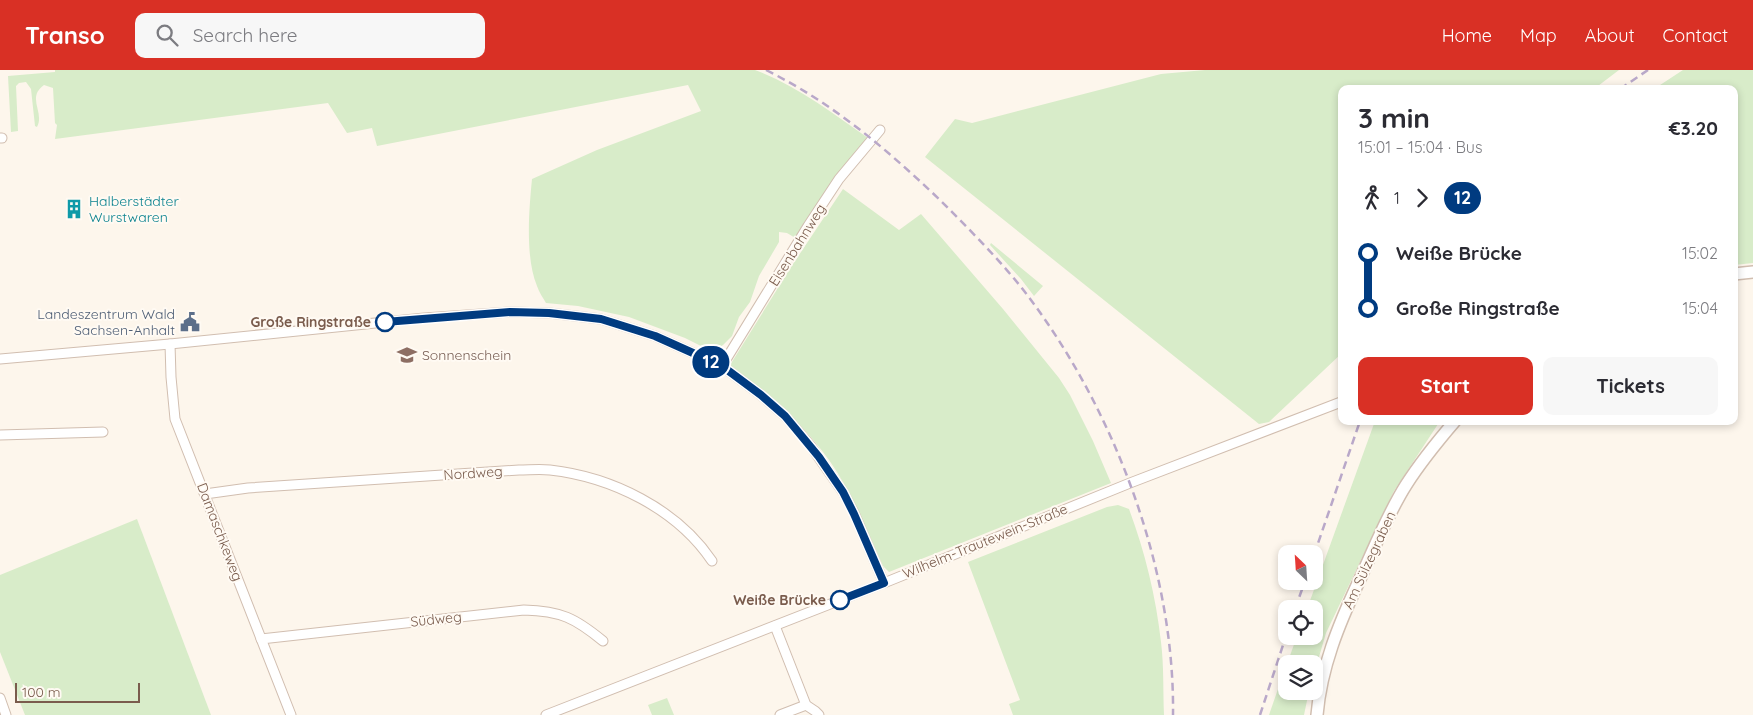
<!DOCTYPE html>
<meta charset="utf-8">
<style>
:root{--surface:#fff;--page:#f7f7f7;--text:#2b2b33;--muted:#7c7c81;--accent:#d93025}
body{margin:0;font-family:Quicksand,sans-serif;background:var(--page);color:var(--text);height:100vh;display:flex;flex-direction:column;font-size:19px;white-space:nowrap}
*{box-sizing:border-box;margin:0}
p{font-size:16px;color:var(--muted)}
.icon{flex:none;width:28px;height:28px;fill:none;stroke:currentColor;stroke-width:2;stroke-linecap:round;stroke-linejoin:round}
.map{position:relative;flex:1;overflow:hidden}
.details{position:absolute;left:1338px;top:15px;width:400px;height:340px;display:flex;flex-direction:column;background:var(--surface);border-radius:10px;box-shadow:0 2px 8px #0003}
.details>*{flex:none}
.badge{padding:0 10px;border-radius:16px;font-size:18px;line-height:32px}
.needle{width:32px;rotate:335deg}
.controls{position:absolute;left:1278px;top:475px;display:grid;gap:10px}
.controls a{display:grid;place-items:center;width:45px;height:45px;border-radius:10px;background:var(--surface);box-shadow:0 2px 8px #0003;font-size:25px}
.scale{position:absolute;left:15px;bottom:12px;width:125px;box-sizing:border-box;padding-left:5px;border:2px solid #7a5c4d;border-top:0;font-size:14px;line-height:18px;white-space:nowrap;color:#7a5c4d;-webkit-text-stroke:4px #fffaf3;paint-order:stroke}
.map>.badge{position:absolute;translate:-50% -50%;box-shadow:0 0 0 2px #fff}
.legs{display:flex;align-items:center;gap:8px;height:55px;padding:0 20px;font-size:16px}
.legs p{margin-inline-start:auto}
.summary{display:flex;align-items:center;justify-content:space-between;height:85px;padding:0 20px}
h1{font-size:28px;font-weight:700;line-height:38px}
.action{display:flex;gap:10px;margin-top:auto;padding:10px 20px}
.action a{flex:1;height:58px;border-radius:10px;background:var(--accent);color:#fff;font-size:20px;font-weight:700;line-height:58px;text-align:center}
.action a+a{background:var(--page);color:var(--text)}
ul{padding:0 20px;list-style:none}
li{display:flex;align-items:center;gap:18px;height:55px;font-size:19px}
li i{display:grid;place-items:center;width:8px;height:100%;margin:0 6px;background:currentColor}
li i::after{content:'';width:12px;height:12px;margin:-6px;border:4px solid;border-radius:50%;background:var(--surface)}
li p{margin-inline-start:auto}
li:first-child i{background:linear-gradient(#0000 50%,currentColor 0)}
li:last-child i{background:linear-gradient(currentColor 50%,#0000 0)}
header{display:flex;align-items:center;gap:30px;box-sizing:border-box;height:70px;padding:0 25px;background:var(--accent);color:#fff}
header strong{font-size:24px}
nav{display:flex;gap:28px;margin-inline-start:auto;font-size:18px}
.search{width:350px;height:45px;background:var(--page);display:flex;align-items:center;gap:12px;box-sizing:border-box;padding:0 18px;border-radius:10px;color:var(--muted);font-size:19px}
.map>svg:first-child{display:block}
.green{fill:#d8ecc9}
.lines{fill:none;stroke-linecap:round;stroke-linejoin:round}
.minor-casing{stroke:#d1beb0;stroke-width:11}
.tertiary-casing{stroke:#d1beb0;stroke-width:14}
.minor{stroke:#fff;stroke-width:9}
.tertiary{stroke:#fff;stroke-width:11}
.rail{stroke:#b9a8c9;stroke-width:2.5;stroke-dasharray:8 5;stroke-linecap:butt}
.line-1-casing{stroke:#fff;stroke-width:11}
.line-1{stroke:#003b80;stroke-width:8}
.stop-1-dot{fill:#fff;stroke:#003b80;stroke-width:2.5}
.labels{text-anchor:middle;stroke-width:4;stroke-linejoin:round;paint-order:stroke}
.culture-label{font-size:14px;fill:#0d838f;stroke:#fffaf3;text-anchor:start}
.street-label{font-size:14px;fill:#7a5c4d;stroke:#fffaf3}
.service-label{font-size:14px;fill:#4e5e75;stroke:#fffaf3;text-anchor:end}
.stop-label{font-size:14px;font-weight:bold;fill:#7a5c4d;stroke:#fffaf3;text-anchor:end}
.education-label{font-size:14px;fill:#785e54;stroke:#fffaf3;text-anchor:start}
</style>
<header>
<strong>Transo</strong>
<div class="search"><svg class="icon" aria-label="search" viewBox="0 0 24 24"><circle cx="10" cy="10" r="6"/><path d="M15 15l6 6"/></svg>Search here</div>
<nav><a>Home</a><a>Map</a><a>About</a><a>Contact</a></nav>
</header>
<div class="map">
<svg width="1753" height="645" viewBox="0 0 1753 645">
<rect width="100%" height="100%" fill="#fdf6ec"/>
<!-- green -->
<g class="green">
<path d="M 55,0 L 755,0 C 796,15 832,43 868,68 L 797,169 L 787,163 L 779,162 L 779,172 L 759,206 L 750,232 L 739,247 L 732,266 L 723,275 L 713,282 L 685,268 L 629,247 L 578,236 L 546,233 C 543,228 539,222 537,216 C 525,187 529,140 532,109 L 597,80 L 701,41 L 688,15 L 377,76 L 372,58 L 347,63 L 328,33 L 55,69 L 57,55 L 55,53 L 53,18 L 44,15 C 26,28 45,42 37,57 L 35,56 L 31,19 L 26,12 L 19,13 L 16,16 L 18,61 L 11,62 L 8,6 L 55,2 Z"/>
<polygon points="1205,0 1619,0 1594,19 1341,19 1341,284 1269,352 1259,354 925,87 955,49 972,53 1161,4"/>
<polygon points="1683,0 1753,0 1753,193 1734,195 1734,19 1654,19"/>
<path d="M 843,119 L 899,160 L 921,144 L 1003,239 L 1059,308 L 1070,325 L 1093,371 L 1111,413 L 889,502 L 883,496 C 867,460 852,423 829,390 C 802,352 767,323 730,295 L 791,197 Z"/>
<polygon points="991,173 1043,216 1034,226 1021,209 990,175"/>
<polygon points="1375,351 1440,351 1394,421 1326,563 1314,604 1314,594 1287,594 1297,566 1314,566 1314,539 1307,539"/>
<path d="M 1118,435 L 1129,439 C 1145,482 1156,527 1161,572 C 1164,596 1163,621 1164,645 L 1013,645 L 1009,634 L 1020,630 L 968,492 L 1107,437 Z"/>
<polygon points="137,449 211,645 25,645 0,582 0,505"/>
<polygon points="1286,596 1286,621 1309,621 1304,645 1269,645"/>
<polygon points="667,628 674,645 652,645 648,635"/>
</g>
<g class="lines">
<defs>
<g id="minor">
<polyline points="0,68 2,68"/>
<polyline points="170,274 171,307 175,349 291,645"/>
<polyline points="0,289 170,274 424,248 510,242 549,243 601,249 655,266 722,296 761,325 785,346 810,375 843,422 854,443 884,513"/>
<polyline points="722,296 808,156 839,109 880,60"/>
<polyline points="0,365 103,362"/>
<path d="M 205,424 L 248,418 L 519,400 C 529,400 540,399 550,400 C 612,407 677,439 712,491"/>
<polyline points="775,556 806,635 815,641 819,645"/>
<path d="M 261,569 L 524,540 C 561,541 575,548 603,571"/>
<polyline points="0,628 6,645"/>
<polyline points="546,645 884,513 1130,413 1341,332"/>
<polyline points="780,645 806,635"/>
</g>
<g id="tertiary">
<polyline points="1734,204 1753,202"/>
<path d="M 1317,645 C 1321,597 1339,554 1359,511 C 1374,479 1387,445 1406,415 C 1420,393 1437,372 1455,351"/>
</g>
</defs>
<!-- minor casing -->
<use href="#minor" class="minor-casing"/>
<!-- tertiary casing -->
<use href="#tertiary" class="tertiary-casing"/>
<!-- minor -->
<use href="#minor" class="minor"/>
<!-- tertiary -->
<use href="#tertiary" class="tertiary"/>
<!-- rail -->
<g class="rail">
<path d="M 766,0 C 834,34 884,77 939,129 C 967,157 996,186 1021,217 C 1112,333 1175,497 1173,645"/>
<polyline points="1620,19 1648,0"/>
<polyline points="1314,485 1360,351"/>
<polyline points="1295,539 1305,511"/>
<polyline points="1260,645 1286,566"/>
</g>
</g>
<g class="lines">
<defs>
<polyline id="line-1" points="385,252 510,242 549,243 601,249 655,266 722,296 761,325 785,346 819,387 843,422 854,444 884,513 840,530"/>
</defs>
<!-- line-1 casing -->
<use href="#line-1" class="line-1-casing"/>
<!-- line-1 -->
<use href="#line-1" class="line-1"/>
</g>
<!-- icons -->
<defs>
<symbol id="building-bare" viewBox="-9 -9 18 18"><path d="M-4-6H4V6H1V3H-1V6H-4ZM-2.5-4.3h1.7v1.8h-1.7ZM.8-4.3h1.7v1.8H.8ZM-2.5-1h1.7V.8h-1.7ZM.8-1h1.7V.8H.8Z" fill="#0f9aa8" stroke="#fffaf3" stroke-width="2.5" paint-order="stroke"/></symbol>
<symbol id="civic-bare" viewBox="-9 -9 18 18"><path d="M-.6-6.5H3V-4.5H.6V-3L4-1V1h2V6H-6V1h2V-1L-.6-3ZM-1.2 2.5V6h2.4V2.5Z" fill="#5c6f8a" stroke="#fffaf3" stroke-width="2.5" paint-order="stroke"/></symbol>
<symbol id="school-bare" viewBox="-9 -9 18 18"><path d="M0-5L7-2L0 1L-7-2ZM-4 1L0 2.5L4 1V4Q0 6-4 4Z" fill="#8d6e63" stroke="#fffaf3" stroke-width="2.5" paint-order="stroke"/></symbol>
</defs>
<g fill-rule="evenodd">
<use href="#building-bare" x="60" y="125" width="28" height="28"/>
<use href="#civic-bare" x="176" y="238" width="28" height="28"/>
<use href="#school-bare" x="393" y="271" width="28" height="28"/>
</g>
<!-- markers -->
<g class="stop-1-dot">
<circle cx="385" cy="252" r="9"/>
<circle cx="840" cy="530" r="9"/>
</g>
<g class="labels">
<!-- culture labels -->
<g class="culture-label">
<text x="89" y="136">Halberstädter<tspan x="89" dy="16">Wurstwaren</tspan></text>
</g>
<!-- street labels -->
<g class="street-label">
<text transform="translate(797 175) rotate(-58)" y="5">Eisenbahnweg</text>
<text transform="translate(473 403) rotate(-4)" y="5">Nordweg</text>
<text transform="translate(220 462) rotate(69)" y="5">Damaschkeweg</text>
<text transform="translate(985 471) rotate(-22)" y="5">Wilhelm-Trautewein-Straße</text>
<text transform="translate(1369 490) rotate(-65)" y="5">Am Sülzegraben</text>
<text transform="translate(436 549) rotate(-6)" y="5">Südweg</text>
</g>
<!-- service labels -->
<g class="service-label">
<text x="175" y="249">Landeszentrum Wald<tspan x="175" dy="16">Sachsen-Anhalt</tspan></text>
</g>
<!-- stop labels -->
<g class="stop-label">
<text x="371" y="257">Große Ringstraße</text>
<text x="826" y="535">Weiße Brücke</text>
</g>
<!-- education labels -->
<g class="education-label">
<text x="422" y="290">Sonnenschein</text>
</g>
</g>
</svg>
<div class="controls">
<a><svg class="needle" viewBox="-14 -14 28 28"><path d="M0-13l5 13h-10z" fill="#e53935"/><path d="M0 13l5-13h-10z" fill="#7c7c81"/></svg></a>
<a><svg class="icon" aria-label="locate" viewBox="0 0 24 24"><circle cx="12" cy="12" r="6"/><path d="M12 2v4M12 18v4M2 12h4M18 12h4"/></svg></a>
<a><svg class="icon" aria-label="layers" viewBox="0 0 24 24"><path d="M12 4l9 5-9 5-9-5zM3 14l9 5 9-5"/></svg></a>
</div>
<div class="scale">100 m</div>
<b class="badge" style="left:711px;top:292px;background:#003b80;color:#fff">12</b>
<section class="details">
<div class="summary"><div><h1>3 min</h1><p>15:01 – 15:04 · Bus</p></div><b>€3.20</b></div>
<div class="legs"><svg class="icon" aria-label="walk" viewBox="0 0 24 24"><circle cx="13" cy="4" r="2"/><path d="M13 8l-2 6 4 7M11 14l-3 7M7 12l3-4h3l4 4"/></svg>1<svg class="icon" aria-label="forward" viewBox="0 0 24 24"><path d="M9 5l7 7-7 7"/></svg><b class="badge" style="background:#003b80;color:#fff">12</b></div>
<ul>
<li><i style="color:#003b80"></i><b>Weiße Brücke</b><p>15:02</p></li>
<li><i style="color:#003b80"></i><b>Große Ringstraße</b><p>15:04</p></li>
</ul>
<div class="action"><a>Start</a><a>Tickets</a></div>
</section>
</div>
